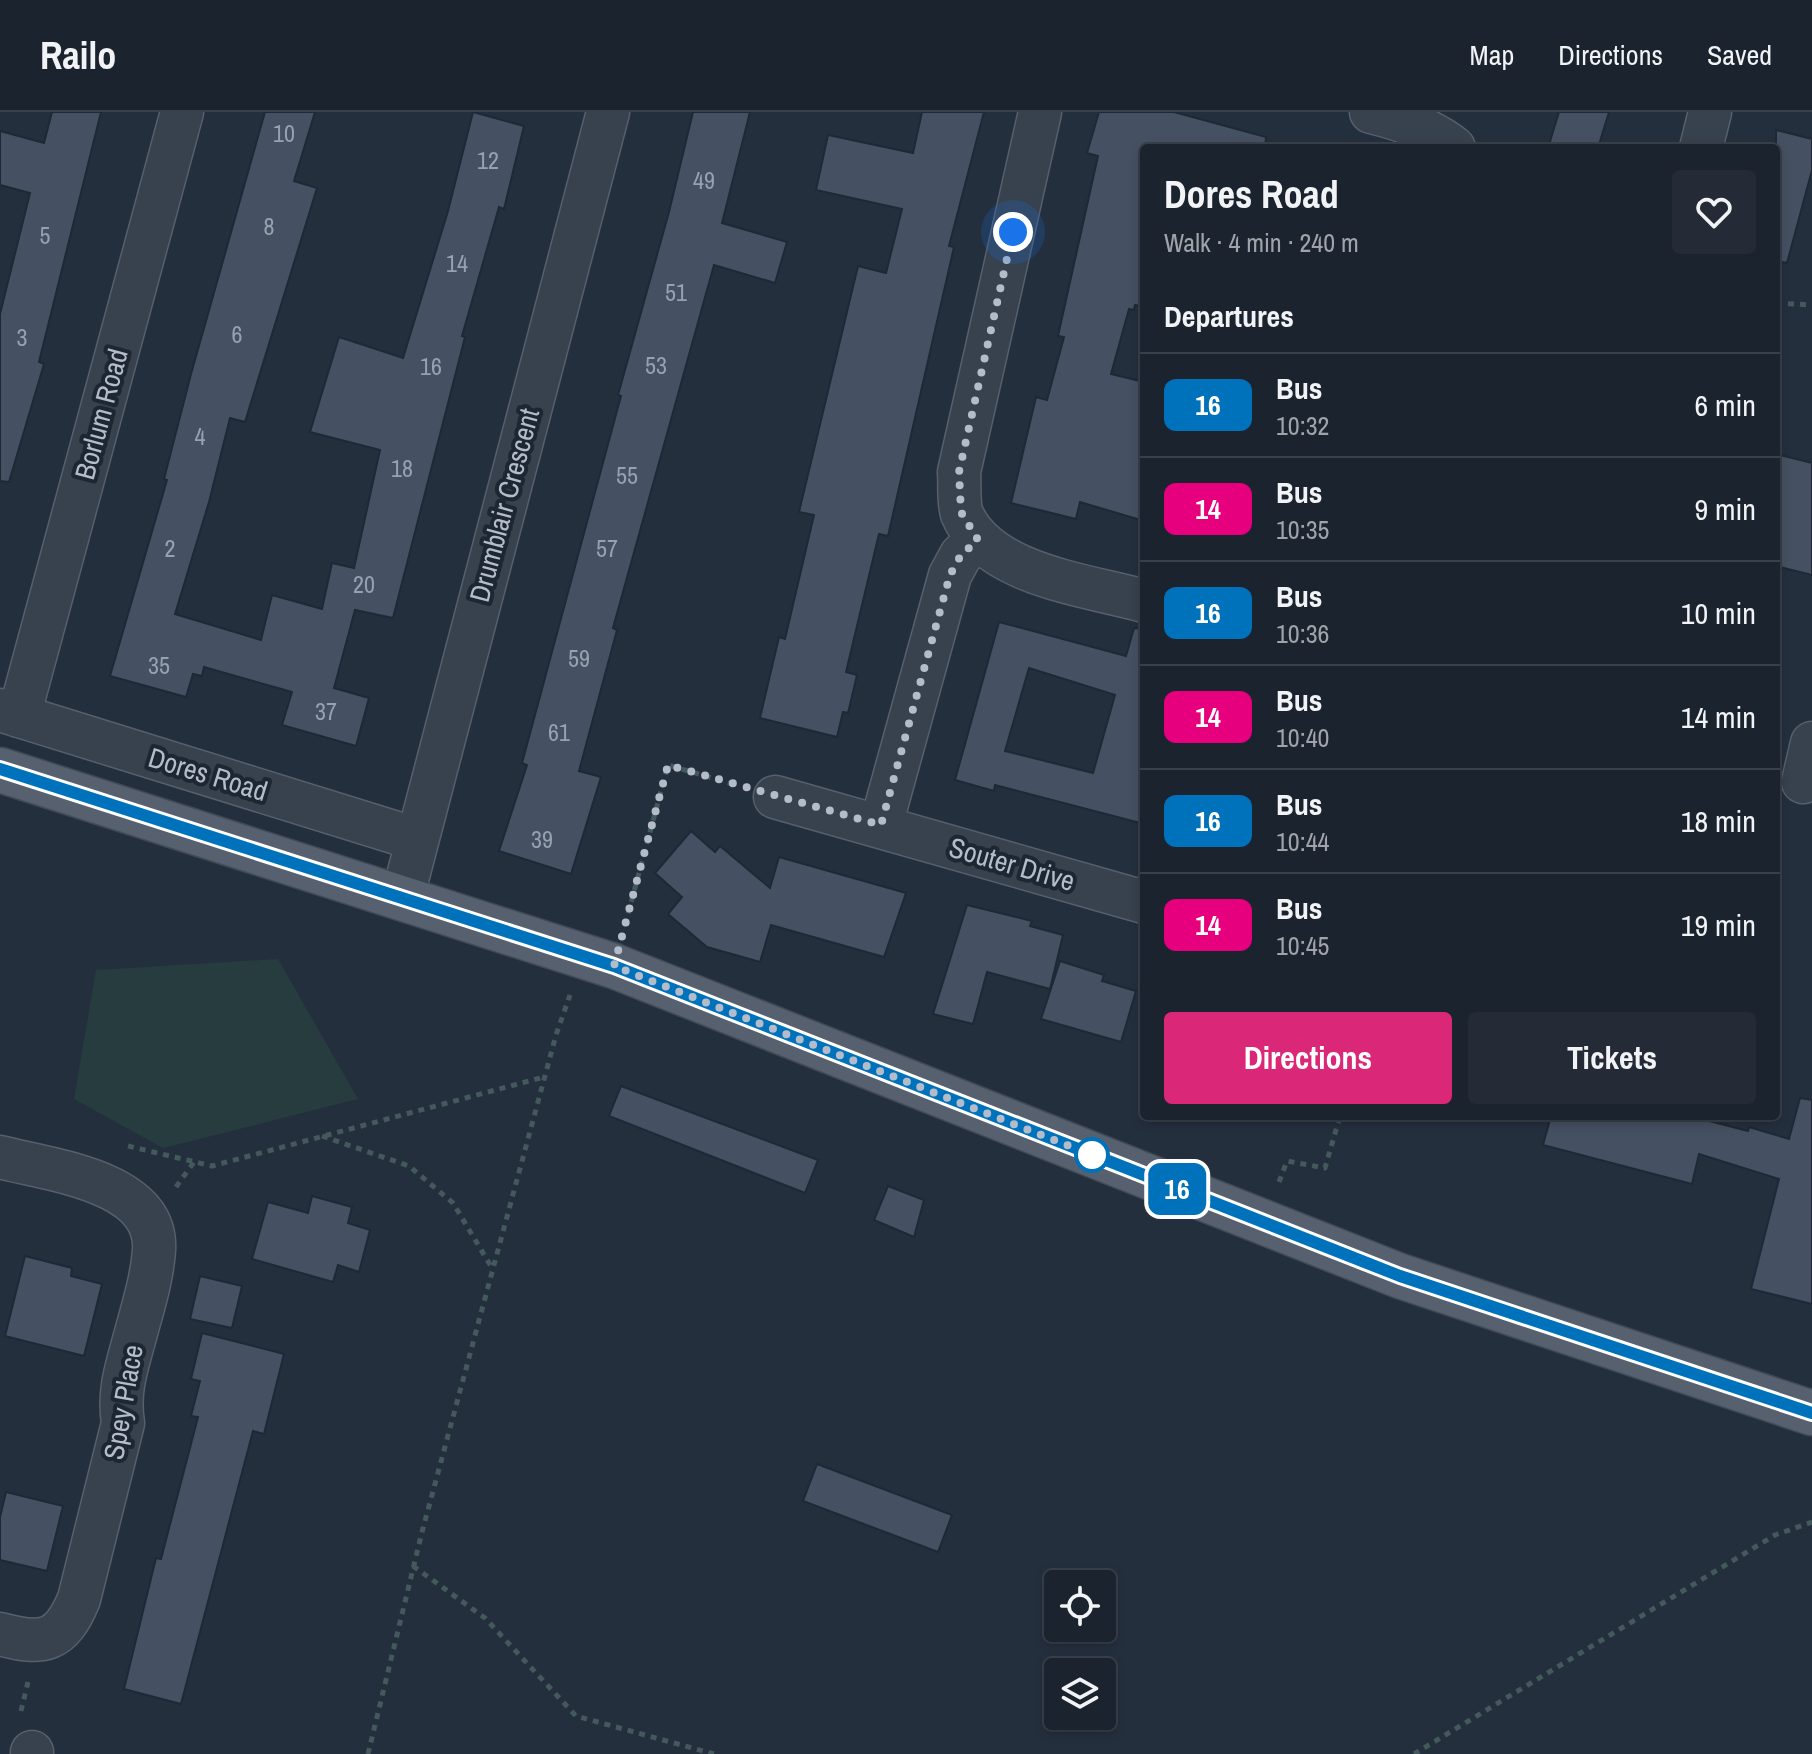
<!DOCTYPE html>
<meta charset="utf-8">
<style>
:root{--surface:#1b232e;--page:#242b36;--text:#f1f3f6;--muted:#a0a4aa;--line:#39404a;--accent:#db2777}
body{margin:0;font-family:"Archivo Narrow",sans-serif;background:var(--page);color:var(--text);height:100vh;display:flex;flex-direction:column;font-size:30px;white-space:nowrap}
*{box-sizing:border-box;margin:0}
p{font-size:26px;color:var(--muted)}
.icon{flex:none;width:44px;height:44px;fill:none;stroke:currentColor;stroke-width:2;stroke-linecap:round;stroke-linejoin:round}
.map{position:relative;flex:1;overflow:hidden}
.side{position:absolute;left:1140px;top:32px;width:640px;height:976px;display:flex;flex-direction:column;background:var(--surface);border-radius:8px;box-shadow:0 4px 12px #0003,0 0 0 2px var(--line)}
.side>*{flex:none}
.badge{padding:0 16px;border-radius:12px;font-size:28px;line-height:52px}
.controls{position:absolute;left:1044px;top:1458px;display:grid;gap:16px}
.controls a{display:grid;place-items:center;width:72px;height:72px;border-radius:8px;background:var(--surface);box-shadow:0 4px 12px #0003,0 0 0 2px var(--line);font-size:40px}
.you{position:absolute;width:40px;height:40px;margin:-20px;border:6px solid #fff;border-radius:50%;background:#1a73e8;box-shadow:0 0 0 12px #1a73e833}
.map>.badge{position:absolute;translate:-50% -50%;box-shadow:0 0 0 4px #fff}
h2{padding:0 24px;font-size:30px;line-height:72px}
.round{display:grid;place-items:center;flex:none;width:84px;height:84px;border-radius:8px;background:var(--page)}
.summary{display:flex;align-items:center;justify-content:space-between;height:136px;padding:0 24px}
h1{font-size:38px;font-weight:800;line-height:60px}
.button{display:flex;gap:16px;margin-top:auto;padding:16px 24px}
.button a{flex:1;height:92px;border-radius:8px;background:var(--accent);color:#fff;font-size:32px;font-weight:800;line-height:92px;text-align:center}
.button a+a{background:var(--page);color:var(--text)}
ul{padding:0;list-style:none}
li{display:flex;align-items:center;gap:24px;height:104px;padding:0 24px;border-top:2px solid var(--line)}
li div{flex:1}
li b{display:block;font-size:30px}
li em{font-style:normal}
li .badge{min-width:88px;font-weight:700;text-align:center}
header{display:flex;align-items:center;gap:48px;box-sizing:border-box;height:112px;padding:0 40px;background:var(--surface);border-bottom:2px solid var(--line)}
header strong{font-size:38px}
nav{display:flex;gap:44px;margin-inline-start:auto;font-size:28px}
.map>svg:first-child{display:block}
.green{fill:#263c3f}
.building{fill:#455162;stroke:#1f2835;stroke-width:2;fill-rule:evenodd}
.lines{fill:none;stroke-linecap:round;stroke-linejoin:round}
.minor-casing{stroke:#565f6c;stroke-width:45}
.major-casing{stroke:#414a57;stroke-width:47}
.path{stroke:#44595c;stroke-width:5;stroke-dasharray:6 6;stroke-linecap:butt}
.minor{stroke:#38414e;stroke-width:42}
.major{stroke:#56606e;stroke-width:44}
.line-casing{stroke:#fff;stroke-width:18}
.line{stroke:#0072bc;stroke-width:12}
.walk{stroke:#b4bcc9;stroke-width:8;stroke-dasharray:0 14.4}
.stop-dot{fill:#fff;stroke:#0072bc;stroke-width:4}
.labels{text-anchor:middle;stroke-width:8;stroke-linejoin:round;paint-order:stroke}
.number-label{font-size:24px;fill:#98a1af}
.street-label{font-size:28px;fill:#b4bcc9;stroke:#1d2633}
</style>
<header>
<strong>Railo</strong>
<nav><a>Map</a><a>Directions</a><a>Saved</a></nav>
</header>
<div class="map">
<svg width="1812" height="1642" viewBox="0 0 1812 1642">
<rect width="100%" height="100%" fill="#242f3e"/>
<!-- green -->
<polygon class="green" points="278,847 358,987 163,1036 74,987 96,858"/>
<!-- building -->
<g class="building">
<polygon points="52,0 101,0 39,250 44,252 9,370 0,369 0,202 30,81 0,73 0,19 44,31"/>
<polygon points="265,0 315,0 294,69 317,76 245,310 230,306 209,390 175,502 261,528 272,483 322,497 332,451 354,456 380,338 310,320 339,225 403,246 448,99 473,0 524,14 504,97 499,95 462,224 465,225 393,506 355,498 334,576 369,586 356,634 282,613 292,580 204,555 202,564 193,562 186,585 110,564 167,368 164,367 191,262"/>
<polygon points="693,0 750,0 722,111 787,130 775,171 714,153 613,516 617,518 579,659 601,665 571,762 499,739 527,653 522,651 621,284 618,283 669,100"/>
<polygon points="922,0 984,0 949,134 954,135 888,424 879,422 846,560 857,563 848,601 843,600 837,625 760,606 779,525 785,527 814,403 799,400 858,154 886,161 902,97 816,78 828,23 913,41"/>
<polygon points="1099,0 1174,0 1266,25 1265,36 1144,36 1144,195 1135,193 1134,198 1129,197 1111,262 1144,270 1144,409 1080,390 1076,407 1011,391 1036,285 1047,288 1064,225 1058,224 1098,44 1087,41"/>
<polygon points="1559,0 1609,0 1598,36 1548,36"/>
<polygon points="1776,18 1812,27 1812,58 1787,151 1776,149"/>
<polygon points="1776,342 1812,351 1812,463 1776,454"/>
<path d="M 999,510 L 1126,544 L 1134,516 L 1144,517 L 1144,712 L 995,673 L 994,679 L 955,668 ZM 1029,556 L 1115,583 L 1093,661 L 1005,639 Z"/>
<polygon points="691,719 715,740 720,734 770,776 779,745 906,781 884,845 771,813 760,850 707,835 668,802 682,785 655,761"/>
<polygon points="967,793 1032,809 1030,814 1063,823 1050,877 987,860 973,912 933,902"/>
<polygon points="1060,849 1104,863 1102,869 1136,879 1121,930 1041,907"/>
<polygon points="621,974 818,1048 805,1081 609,1004"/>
<polygon points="1800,986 1812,988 1812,1192 1751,1177 1779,1067 1699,1042 1692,1072 1543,1033 1551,1004 1690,1004 1748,1019 1749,1015 1789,1027"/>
<polygon points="888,1074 924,1088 914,1125 874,1108"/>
<polygon points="312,1084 352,1095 348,1111 370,1118 359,1160 338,1153 333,1170 252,1147 268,1090 308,1101"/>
<polygon points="25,1144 72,1156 71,1164 102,1172 84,1244 5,1224"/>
<polygon points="200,1164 242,1174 232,1216 190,1207"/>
<polygon points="202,1221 284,1242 264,1322 253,1319 181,1592 124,1577 156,1446 161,1447 198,1305 191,1304 200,1269 191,1267"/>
<polygon points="817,1352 952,1403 938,1440 803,1389"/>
<polygon points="6,1380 63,1394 47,1459 0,1448 0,1405"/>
</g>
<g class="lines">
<defs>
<g id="minor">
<path d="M 1040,0 L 959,360 C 960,372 958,391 962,402 C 988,463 1087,473 1144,489"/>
<path d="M 1371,0 C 1400,7 1431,17 1454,36"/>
<polyline points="1701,36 1710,0"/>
<polyline points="0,598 416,727"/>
<polyline points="19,604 182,0"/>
<polyline points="1803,670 1812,631"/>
<polyline points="775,685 1144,790"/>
<polyline points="881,713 950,463 961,443 978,428"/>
<polyline points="402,787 608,0"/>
<path d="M 0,1045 C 50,1058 158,1069 154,1138 C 152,1168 142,1198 134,1228 C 126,1257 118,1281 123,1311 L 79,1487 C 61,1530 44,1534 0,1522"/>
<polyline points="32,1642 32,1640"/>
</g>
<polyline id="major" points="0,658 614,854 1400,1164 1812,1301"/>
</defs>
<!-- minor casing -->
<use href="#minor" class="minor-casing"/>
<!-- major casing -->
<use href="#major" class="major-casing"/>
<!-- path -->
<g class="path">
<polyline points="1776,191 1812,193"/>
<polyline points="625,813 668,653 736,673"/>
<polyline points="322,1024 409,1054 453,1091 492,1156"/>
<polyline points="128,1034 212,1054 544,965"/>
<polyline points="1279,1070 1287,1049 1325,1056 1340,1004"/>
<polyline points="176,1075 194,1050"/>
<polyline points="413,1454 485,1506 576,1604 714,1642"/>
<polyline points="21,1599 28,1570"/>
<polyline points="368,1642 422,1420 556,923 570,883"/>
<polyline points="1414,1642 1775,1423 1812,1410"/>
</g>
<!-- minor -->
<use href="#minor" class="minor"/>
<!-- major -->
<use href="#major" class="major"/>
</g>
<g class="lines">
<defs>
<polyline id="line" points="0,657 614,854 1400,1164 1812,1301"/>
</defs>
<!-- line casing -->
<use href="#line" class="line-casing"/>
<!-- line -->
<use href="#line" class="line"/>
<!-- walk -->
<polyline class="walk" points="1013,120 959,360 961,400 978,428 961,443 950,463 881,713 668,653 614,854 1092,1043"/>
</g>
<!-- markers -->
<circle class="stop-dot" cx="1092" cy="1043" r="16"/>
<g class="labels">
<!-- number labels -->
<g class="number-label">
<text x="284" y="30">10</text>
<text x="488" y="57">12</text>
<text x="704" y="77">49</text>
<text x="269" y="123">8</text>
<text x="45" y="132">5</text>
<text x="457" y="160">14</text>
<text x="676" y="189">51</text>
<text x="237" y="231">6</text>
<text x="22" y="234">3</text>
<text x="656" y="262">53</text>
<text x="431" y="263">16</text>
<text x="200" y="333">4</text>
<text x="402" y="365">18</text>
<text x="627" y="372">55</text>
<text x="170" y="445">2</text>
<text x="607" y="445">57</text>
<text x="364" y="481">20</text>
<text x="579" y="555">59</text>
<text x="159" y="562">35</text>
<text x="326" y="608">37</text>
<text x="559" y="629">61</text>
<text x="542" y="736">39</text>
</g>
<!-- street labels -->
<g class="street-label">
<text transform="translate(101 302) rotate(-75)" y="10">Borlum Road</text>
<text transform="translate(504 393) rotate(-75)" y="10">Drumblair Crescent</text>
<text transform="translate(208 662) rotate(17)" y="10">Dores Road</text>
<text transform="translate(1012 752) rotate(16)" y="10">Souter Drive</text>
<text transform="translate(123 1290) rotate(-80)" y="10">Spey Place</text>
</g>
</g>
</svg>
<div class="controls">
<a><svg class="icon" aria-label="locate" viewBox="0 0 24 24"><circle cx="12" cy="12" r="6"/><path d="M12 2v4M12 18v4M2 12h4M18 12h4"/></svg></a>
<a><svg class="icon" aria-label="layers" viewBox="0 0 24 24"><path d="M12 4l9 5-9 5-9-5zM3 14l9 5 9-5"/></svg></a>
</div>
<div class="you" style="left:1013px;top:120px"></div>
<b class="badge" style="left:1177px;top:1077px;background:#0072bc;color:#fff">16</b>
<section class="side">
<div class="summary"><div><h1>Dores Road</h1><p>Walk · 4 min · 240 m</p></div><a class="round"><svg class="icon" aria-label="heart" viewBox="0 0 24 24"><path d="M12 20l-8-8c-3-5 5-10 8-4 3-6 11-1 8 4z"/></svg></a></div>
<h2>Departures</h2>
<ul>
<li><span class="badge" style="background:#0072bc;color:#fff">16</span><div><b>Bus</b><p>10:32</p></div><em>6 min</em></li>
<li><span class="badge" style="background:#e6007e;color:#fff">14</span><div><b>Bus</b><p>10:35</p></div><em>9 min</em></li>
<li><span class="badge" style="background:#0072bc;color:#fff">16</span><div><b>Bus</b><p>10:36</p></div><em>10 min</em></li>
<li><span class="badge" style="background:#e6007e;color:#fff">14</span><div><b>Bus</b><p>10:40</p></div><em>14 min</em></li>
<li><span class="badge" style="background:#0072bc;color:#fff">16</span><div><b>Bus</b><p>10:44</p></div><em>18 min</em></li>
<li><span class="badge" style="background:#e6007e;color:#fff">14</span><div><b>Bus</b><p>10:45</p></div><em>19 min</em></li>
</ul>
<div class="button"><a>Directions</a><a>Tickets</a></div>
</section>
</div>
